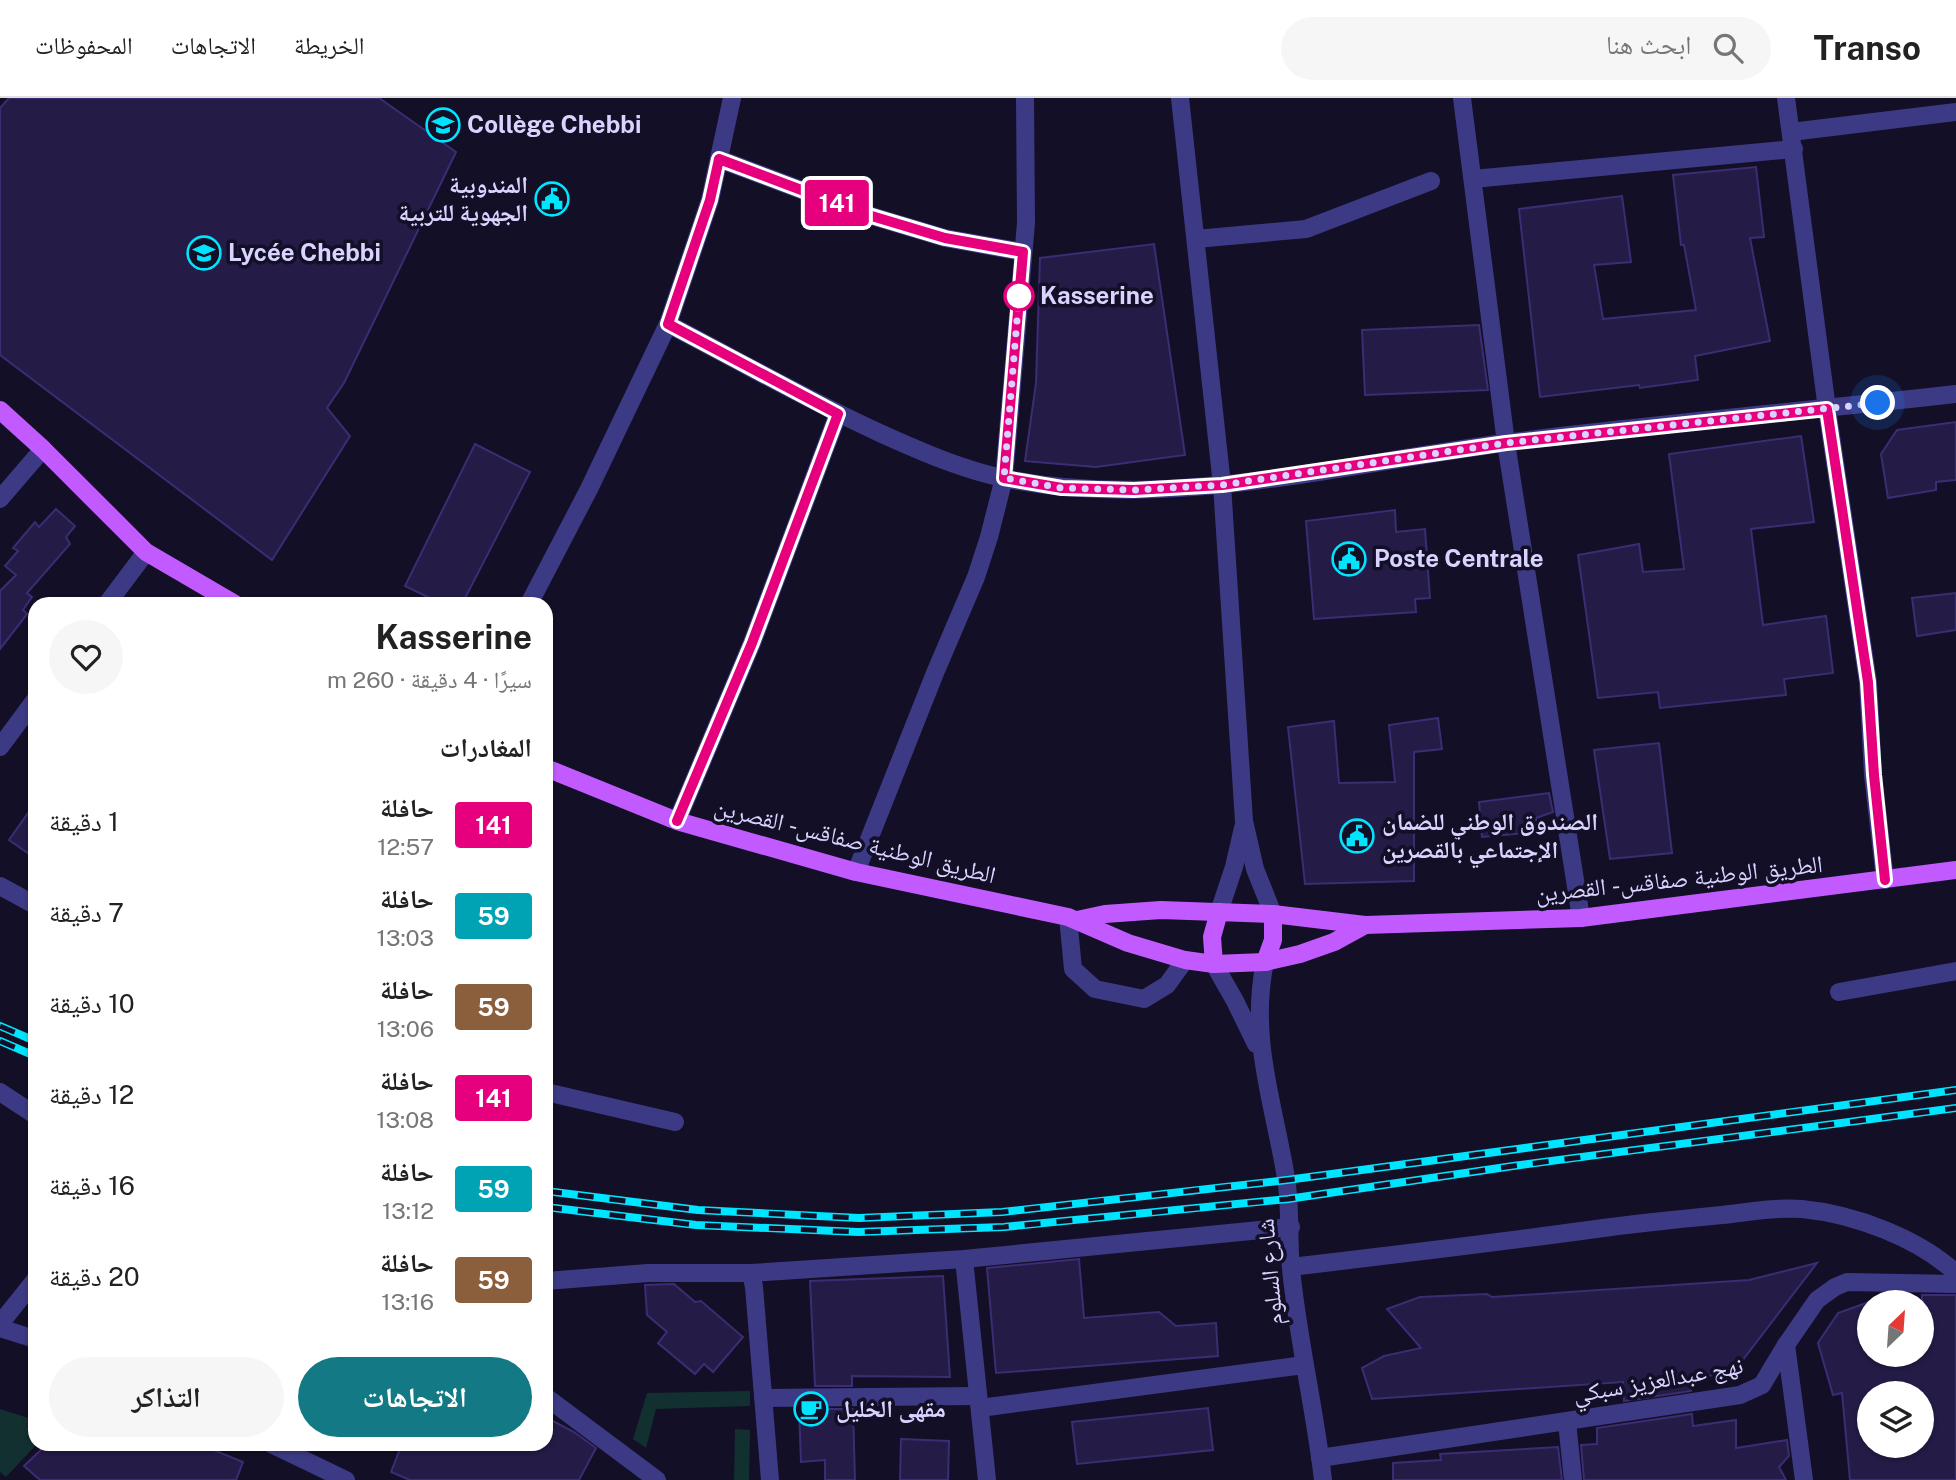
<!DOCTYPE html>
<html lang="ar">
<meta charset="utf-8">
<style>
:root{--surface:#fff;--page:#f6f6f6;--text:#222;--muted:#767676;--line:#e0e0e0;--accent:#137a85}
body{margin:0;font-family:"Public Sans","Noto Naskh Arabic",sans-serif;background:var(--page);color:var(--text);direction:rtl;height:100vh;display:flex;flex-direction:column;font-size:26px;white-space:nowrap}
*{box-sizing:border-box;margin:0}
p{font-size:23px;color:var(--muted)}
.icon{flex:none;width:38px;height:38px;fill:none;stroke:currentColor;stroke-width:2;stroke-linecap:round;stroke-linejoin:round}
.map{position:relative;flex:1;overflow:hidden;direction:ltr}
.drawer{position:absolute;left:28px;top:499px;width:525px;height:854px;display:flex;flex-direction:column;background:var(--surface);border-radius:21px;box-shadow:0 2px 5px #0004;direction:rtl}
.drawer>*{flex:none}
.badge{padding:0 14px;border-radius:5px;font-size:24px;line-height:46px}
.needle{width:46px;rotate:25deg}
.fabs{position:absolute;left:1857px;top:1192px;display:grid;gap:14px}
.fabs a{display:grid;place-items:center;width:77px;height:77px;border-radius:50%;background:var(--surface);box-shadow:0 2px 5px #0004;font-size:35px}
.you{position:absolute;width:35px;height:35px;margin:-18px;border:5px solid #fff;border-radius:50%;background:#1a73e8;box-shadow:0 0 0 10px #1a73e833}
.map>.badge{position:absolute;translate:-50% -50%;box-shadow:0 0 0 4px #fff}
h2{padding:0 21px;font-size:26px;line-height:63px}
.round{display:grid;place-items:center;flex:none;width:74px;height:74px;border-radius:37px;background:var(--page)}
.summary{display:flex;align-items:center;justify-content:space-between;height:119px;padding:0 21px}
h1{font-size:33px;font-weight:700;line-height:52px}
.button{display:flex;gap:14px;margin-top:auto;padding:14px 21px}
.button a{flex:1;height:80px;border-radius:42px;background:var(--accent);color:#fff;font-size:28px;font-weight:700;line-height:80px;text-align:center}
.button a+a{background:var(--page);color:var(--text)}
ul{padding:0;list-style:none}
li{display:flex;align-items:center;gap:21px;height:91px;padding:0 21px}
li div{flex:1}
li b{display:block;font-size:26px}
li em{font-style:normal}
li .badge{min-width:77px;font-weight:700;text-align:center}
header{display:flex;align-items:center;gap:42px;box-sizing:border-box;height:98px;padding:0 35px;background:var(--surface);border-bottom:2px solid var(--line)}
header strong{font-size:33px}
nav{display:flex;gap:38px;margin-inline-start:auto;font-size:24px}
.search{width:490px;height:63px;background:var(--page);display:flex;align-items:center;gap:18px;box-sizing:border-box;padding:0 24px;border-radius:38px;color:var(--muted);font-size:26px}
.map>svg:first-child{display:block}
.green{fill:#12302f}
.building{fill:#241b47;stroke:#3b2d73;stroke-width:2;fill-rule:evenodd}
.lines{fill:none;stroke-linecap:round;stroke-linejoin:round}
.minor{stroke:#3d3a85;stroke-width:18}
.major{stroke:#c25bff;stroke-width:18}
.rail-casing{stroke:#00e5ff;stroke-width:8}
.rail{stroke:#130f26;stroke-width:5;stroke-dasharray:16;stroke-linecap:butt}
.line-casing{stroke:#fff;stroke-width:16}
.line{stroke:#e6007e;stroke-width:10}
.walk{stroke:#d9d4ff;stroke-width:7;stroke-dasharray:0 12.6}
.stop-dot{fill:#fff;stroke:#e6007e;stroke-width:3.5}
.labels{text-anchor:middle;stroke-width:7;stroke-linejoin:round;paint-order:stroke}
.poi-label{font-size:24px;font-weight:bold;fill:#d9d4ff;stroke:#130f26;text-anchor:start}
.stop-label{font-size:24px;font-weight:bold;fill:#d9d4ff;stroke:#130f26;text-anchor:start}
.street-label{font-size:24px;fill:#d9d4ff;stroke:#130f26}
</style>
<header>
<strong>Transo</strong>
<div class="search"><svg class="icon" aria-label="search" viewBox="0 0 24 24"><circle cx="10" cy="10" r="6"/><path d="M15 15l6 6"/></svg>ابحث هنا</div>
<nav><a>الخريطة</a><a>الاتجاهات</a><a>المحفوظات</a></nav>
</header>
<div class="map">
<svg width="1956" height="1382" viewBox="0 0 1956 1382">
<rect width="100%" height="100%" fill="#130f26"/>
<!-- green -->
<g class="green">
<polygon points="750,1293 750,1308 656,1311 646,1350 633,1341 647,1295"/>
<polygon points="0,1311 35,1322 35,1346 37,1346 6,1379 0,1374"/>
<polygon points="735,1331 750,1332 749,1382 734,1382"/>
</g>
<!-- building -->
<g class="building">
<polygon points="9,0 379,0 456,54 344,285 327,310 350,338 272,462 0,257 0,10"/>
<polygon points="1756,69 1764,139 1750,140 1770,243 1695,258 1698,282 1640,290 1639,287 1540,299 1519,111 1622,98 1631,164 1594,167 1603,221 1696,212 1684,147 1681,147 1673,77"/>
<polygon points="1154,146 1185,357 1096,369 1025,363 1036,285 1040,160"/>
<polygon points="1479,227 1488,292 1365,297 1362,232"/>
<polygon points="1956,324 1956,382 1936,384 1936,392 1888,400 1881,356 1897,332"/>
<polygon points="1801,338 1814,424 1751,431 1763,527 1826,518 1833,575 1784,581 1786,597 1660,610 1658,594 1598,600 1578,457 1639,446 1643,474 1684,471 1669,356"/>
<polygon points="475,346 530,374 462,506 442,506 405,488"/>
<polygon points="56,411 75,428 66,439 70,446 27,495 32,499 23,512 27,516 0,551 0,493 16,477 5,468 18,453 13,450 35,424 39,429"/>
<polygon points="1395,412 1396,434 1425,431 1430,500 1415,501 1416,514 1314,521 1306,423"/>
<polygon points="1956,495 1956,532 1917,538 1912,500"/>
<polygon points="1438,620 1442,651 1414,654 1414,783 1305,786 1288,629 1334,623 1339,685 1395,684 1389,627"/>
<polygon points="1659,645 1672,755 1610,761 1594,652"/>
<polygon points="1549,695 1553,714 1536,720 1538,734 1482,739 1479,704"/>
<polygon points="35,705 35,760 9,742"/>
<polygon points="1079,1161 1084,1220 1159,1214 1176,1228 1216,1225 1218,1258 996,1275 987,1170"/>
<polygon points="1817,1165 1732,1276 1689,1279 1691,1293 1624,1303 1623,1284 1372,1301 1362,1270 1384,1258 1421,1250 1387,1211 1420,1199 1487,1196 1492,1199 1749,1182"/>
<polygon points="943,1178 950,1279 852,1278 852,1288 815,1288 810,1183"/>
<polygon points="674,1186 695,1204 701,1203 743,1239 713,1274 704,1266 695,1276 658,1245 667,1234 647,1217 645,1187"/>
<path d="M 1922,1197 L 1956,1197 L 1956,1382 L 1850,1382 L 1842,1295 L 1833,1297 L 1818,1245 L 1838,1215 L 1869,1204 L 1869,1256 L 1922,1256 ZM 1869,1295 L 1922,1295 L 1922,1348 L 1869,1348 Z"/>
<polygon points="1208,1310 1213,1352 1077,1366 1072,1324"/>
<polygon points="799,1311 853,1311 855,1382 825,1382 825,1362 801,1364"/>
<polygon points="1692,1316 1693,1328 1736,1322 1736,1350 1787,1342 1789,1358 1779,1369 1786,1382 1584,1382 1581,1347 1597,1346 1597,1330"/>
<polygon points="553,1323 574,1334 596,1350 579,1382 410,1382 391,1374 402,1346 546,1346 546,1336"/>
<polygon points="901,1341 949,1343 948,1382 900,1382"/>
<polygon points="47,1346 199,1346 243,1364 236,1382 40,1382 24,1368"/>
<polygon points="1558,1349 1562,1382 1393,1382 1393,1365 1441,1362 1440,1356"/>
</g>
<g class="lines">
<!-- minor -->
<g class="minor">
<polyline points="1180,0 1222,387 1244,723 1255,771 1273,816"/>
<polyline points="1462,0 1506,345 1581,820"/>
<polyline points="1786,0 1827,311 1868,584 1873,677 1885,782"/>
<polyline points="1791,34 1956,14"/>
<polyline points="719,61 865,116 945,140 1023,154"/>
<polyline points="1473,81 1794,51"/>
<polyline points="1196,141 1306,131 1431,83"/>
<path d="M 668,226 C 739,263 809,303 882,336 C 922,354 963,372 1007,381 C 1167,413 1344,366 1504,345 C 1654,326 1806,313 1956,296"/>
<polyline points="0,401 43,351"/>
<polyline points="107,506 146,454"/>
<polyline points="529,506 589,391 668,226 710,102 732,0"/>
<polyline points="0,649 35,602"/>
<polyline points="677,723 752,545 838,316"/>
<polyline points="856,774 935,575 976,479 989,439 1004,380 1026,125 1025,0"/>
<polyline points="0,788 35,807"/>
<polyline points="1219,814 1234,769 1243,730"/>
<polyline points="1068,819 1073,871 1095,891 1144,901 1167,887 1185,862"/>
<path d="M 1265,864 C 1249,940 1274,1006 1286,1080 C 1291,1110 1288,1141 1291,1171 C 1298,1242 1315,1311 1323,1382"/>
<polyline points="1214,866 1235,903 1256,946"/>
<polyline points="1839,894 1956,873"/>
<polyline points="0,994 35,1017"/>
<polyline points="546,994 675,1024"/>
<polyline points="964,1161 987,1382"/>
<path d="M 1291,1169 C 1393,1157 1494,1145 1596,1131 C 1638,1125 1680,1121 1722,1117 C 1749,1114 1775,1109 1802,1111 C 1854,1116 1918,1140 1956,1175"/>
<polyline points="751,1175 964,1161 1291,1129"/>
<polyline points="546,1183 648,1175 751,1175 754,1189 770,1382"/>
<polyline points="0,1226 35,1182"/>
<polyline points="0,1230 35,1241"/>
<polyline points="1786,1247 1804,1382"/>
<polyline points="546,1299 657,1382"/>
<polyline points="763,1300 978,1298"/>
<polyline points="980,1310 1304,1267"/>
<polyline points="1567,1324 1573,1382"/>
<polyline points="271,1346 346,1382"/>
<polyline points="1320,1360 1740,1297 1762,1287 1786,1247 1817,1202 1835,1189 1847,1184 1956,1186"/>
</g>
<!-- major -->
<g class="major">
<polyline points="0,312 43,351 146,454 235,506"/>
<polyline points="546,670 677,723 856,774 1068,819 1128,845 1185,862 1214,866 1265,864 1300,856 1334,844 1365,827"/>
<polyline points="1077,822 1105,816 1161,812 1273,816 1365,827 1581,820 1956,772"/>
<polyline points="1265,864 1273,842 1273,816"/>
<polyline points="1214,866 1212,839 1219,814"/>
</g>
<defs>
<g id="rail">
<polyline points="0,928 35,943"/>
<polyline points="0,943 35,958"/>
<polyline points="546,1093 698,1112 859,1120 1002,1114 1287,1082 1956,992"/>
<polyline points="546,1109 696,1127 858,1134 1004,1129 1288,1101 1513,1068 1956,1010"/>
</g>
</defs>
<!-- rail casing -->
<use href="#rail" class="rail-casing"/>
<!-- rail -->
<use href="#rail" class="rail"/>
</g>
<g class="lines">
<defs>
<polyline id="line" points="677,723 752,545 838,316 668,226 710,102 719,61 865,116 945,140 1023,154 1004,380 1062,390 1134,392 1222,387 1506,345 1827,311 1868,584 1874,677 1885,782"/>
</defs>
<!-- line casing -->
<use href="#line" class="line-casing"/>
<!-- line -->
<use href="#line" class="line"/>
<!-- walk -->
<polyline class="walk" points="1019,198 1004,380 1062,390 1134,392 1222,387 1506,345 1878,305"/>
</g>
<!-- icons -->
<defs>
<symbol id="school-ring" viewBox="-11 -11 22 22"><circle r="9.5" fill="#130f26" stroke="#00e5ff" stroke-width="1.5"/><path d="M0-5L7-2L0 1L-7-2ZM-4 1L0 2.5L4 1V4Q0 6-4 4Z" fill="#00e5ff"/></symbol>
<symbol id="civic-ring" viewBox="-11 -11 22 22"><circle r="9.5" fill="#130f26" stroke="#00e5ff" stroke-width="1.5"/><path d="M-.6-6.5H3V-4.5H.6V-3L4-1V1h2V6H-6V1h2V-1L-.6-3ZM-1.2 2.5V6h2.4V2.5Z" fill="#00e5ff"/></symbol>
<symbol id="cafe-ring" viewBox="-11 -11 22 22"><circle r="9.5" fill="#130f26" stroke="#00e5ff" stroke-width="1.5"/><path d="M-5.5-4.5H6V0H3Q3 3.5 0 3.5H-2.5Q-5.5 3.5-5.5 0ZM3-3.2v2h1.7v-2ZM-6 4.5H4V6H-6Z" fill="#00e5ff"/></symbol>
</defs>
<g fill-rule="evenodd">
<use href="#school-ring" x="424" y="8" width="38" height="38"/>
<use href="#civic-ring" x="533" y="82" width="38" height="38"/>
<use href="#school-ring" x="185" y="136" width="38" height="38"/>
<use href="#civic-ring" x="1330" y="442" width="38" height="38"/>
<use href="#civic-ring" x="1338" y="719" width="38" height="38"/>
<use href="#cafe-ring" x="792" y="1292" width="38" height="38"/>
</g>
<!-- markers -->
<circle class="stop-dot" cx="1019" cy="198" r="14"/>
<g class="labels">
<!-- poi labels -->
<g class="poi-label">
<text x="467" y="35">Collège Chebbi</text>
<text x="528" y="95" text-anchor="end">المندوبية<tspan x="528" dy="28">الجهوية للتربية</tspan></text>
<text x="228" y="163">Lycée Chebbi</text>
<text x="1374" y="469">Poste Centrale</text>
<text x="1382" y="732">الصندوق الوطني للضمان<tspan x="1382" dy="28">الإجتماعي بالقصرين</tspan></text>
<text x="836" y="1319">مقهى الخليل</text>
</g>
<!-- stop labels -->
<g class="stop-label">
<text x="1040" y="206">Kasserine</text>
</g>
<!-- street labels -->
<g class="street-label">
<text transform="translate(855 743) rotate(14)" y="8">الطريق الوطنية صفاقس - القصرين</text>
<text transform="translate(1679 781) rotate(-6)" y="8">الطريق الوطنية صفاقس - القصرين</text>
<text transform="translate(1270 1174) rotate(-95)" y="8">شارع السلوم</text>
<text transform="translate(1658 1282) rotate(-10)" y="8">نهج عبدالعزيز سبكي</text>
</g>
</g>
</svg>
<div class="fabs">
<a><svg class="needle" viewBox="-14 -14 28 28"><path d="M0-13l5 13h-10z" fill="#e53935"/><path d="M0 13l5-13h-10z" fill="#767676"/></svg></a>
<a><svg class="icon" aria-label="layers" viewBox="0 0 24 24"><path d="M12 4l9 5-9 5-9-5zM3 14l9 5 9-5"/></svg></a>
</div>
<div class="you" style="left:1878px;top:305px"></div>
<b class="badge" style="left:837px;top:105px;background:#e6007e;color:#fff">141</b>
<section class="drawer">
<div class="summary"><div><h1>Kasserine</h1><p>سيرًا · 4 دقيقة · 260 m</p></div><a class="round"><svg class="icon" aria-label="heart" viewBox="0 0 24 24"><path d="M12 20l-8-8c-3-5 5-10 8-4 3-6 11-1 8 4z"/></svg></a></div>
<h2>المغادرات</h2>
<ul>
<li><span class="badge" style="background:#e6007e;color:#fff">141</span><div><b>حافلة</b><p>12:57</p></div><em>1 دقيقة</em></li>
<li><span class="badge" style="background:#00a3b4;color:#fff">59</span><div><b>حافلة</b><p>13:03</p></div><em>7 دقيقة</em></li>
<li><span class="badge" style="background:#8b5e3c;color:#fff">59</span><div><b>حافلة</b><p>13:06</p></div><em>10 دقيقة</em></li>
<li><span class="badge" style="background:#e6007e;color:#fff">141</span><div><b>حافلة</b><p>13:08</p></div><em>12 دقيقة</em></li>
<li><span class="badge" style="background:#00a3b4;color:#fff">59</span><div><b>حافلة</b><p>13:12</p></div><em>16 دقيقة</em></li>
<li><span class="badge" style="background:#8b5e3c;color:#fff">59</span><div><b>حافلة</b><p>13:16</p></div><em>20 دقيقة</em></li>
</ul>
<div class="button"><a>الاتجاهات</a><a>التذاكر</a></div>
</section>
</div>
